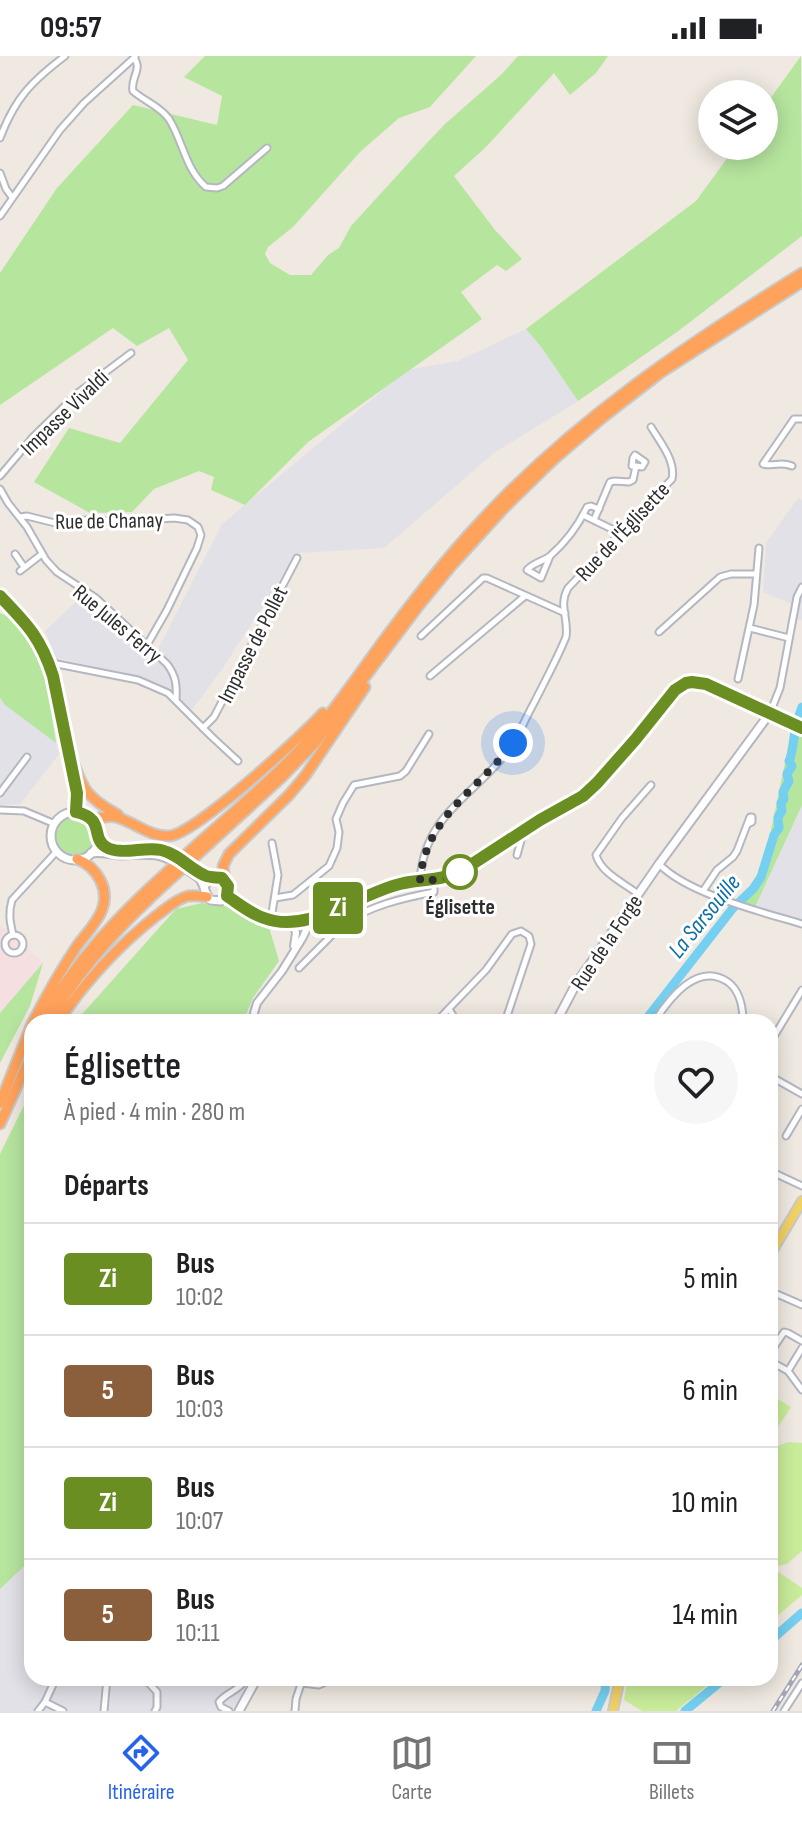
<!DOCTYPE html>
<html lang="fr">
<meta charset="utf-8">
<style>
:root{--surface:#fff;--page:#f6f6f6;--text:#202124;--muted:#757577;--line:#e0e0e0;--accent:#2563eb}
body{margin:0;font-family:"Sofia Sans Condensed",sans-serif;background:var(--page);color:var(--text);height:100vh;display:flex;flex-direction:column;font-size:30px;white-space:nowrap}
*{box-sizing:border-box;margin:0}
p{font-size:26px;color:var(--muted)}
.icon{flex:none;width:44px;height:44px;fill:none;stroke:currentColor;stroke-width:2;stroke-linecap:round;stroke-linejoin:round}
.map{position:relative;flex:1;overflow:hidden}
.panel{position:absolute;left:24px;top:958px;width:754px;height:672px;display:flex;flex-direction:column;background:var(--surface);border-radius:24px;box-shadow:0 4px 20px #0003}
.panel>*{flex:none}
.badge{padding:0 16px;border-radius:6px;font-size:28px;line-height:52px}
.controls{position:absolute;left:698px;top:24px;display:grid;gap:16px}
.controls a{display:grid;place-items:center;width:80px;height:80px;border-radius:50%;background:var(--surface);box-shadow:0 4px 20px #0003;font-size:40px}
.you{position:absolute;width:40px;height:40px;margin:-20px;border:6px solid #fff;border-radius:50%;background:#1a73e8;box-shadow:0 0 0 12px #1a73e833}
.map>.badge{position:absolute;translate:-50% -50%;box-shadow:0 0 0 4px #fff}
h2{padding:0 40px;font-size:30px;line-height:72px}
.round{display:grid;place-items:center;flex:none;width:84px;height:84px;border-radius:42px;background:var(--page)}
.summary{display:flex;align-items:center;justify-content:space-between;height:136px;padding:0 40px}
h1{font-size:38px;font-weight:600;line-height:60px}
ul{padding:0;list-style:none}
li{display:flex;align-items:center;gap:24px;height:112px;padding:0 40px;border-top:2px solid var(--line)}
li div{flex:1}
li b{display:block;font-size:30px}
li em{font-style:normal}
li .badge{min-width:88px;font-weight:700;text-align:center}
.status{display:flex;justify-content:space-between;align-items:center;height:56px;padding:0 40px;background:var(--surface);direction:ltr}
.status svg{height:22px;fill:currentColor}
.tab-bar{display:flex;justify-content:space-around;align-items:center;height:112px;border-top:2px solid var(--line);background:var(--surface);font-size:22px;color:var(--muted)}
.tab-bar a{display:grid;justify-items:center;gap:4px}
.tab-bar .active{color:var(--accent)}
.map>svg:first-child{display:block}
.industrial{fill:#e3e1e8}
.medical{fill:#f5dfe0}
.green{fill:#b6e59e}
.pitch{fill:#c9ec9a}
.lines{fill:none;stroke-linecap:round;stroke-linejoin:round}
.river{stroke:#75cff0;stroke-width:9}
.minor-casing{stroke:#b4b7c1;stroke-width:9}
.tertiary-casing{stroke:#b4b7c1;stroke-width:10}
.secondary-casing{stroke:#b4b7c1;stroke-width:11}
.primary-casing{stroke:#c9c9c9;stroke-width:12}
.motorway-casing{stroke:#c9c9c9;stroke-width:13}
.minor{stroke:#fff;stroke-width:5}
.tertiary{stroke:#fff;stroke-width:6}
.secondary{stroke:#fff;stroke-width:7}
.primary{stroke:#f2d163;stroke-width:8}
.motorway{stroke:#ffa35c;stroke-width:9}
.rail-casing{stroke:#a3a6b8;stroke-width:5}
.rail{stroke:#fff;stroke-width:2;stroke-dasharray:6;stroke-linecap:butt}
.motorway-bridge-casing{stroke:#c9c9c9;stroke-width:13;stroke-linecap:butt}
.motorway-bridge{stroke:#ffa35c;stroke-width:9}
.line-casing{stroke:#fff;stroke-width:18}
.line{stroke:#6b8e23;stroke-width:12}
.walk{stroke:#2e2e2e;stroke-width:8;stroke-dasharray:0 14.4}
.stop-dot{fill:#fff;stroke:#6b8e23;stroke-width:4}
.labels{text-anchor:middle;stroke-width:6;stroke-linejoin:round;paint-order:stroke}
.street-label{font-size:22px;fill:#2e2e2e;stroke:#fff}
.stop-label{font-size:22px;font-weight:bold;fill:#2e2e2e;stroke:#fff}
.water-label{font-size:24px;font-style:italic;fill:#0d6fa3;stroke:#fff}
</style>
<div class="status"><b>09:57</b><svg viewBox="0 0 49 12"><path d="M0 12V9h3v3zM5 12V6h3v6zM10 12V3h3v9zM15 12V0h3v12zM26 1h20v11H26zM47 4h2v5h-2z"/></svg></div>
<div class="map">
<svg width="802" height="1655" viewBox="0 0 802 1655">
<rect width="100%" height="100%" fill="#efe9e1"/>
<!-- industrial -->
<g class="industrial">
<polygon points="526,273 542,292 578,345 494,397 384,492 298,497 220,616 192,654 164,631 139,621 56,602 45,575 84,538 155,599 222,468 407,314 458,305"/>
<polygon points="798,442 802,444 802,564 796,563 797,550 763,536 766,487"/>
<polygon points="0,642 5,649 56,687 59,698 20,748 0,749 0,743 4,736 0,733"/>
<polygon points="802,651 802,865 740,847 753,834 763,813 792,673"/>
<polygon points="32,1504 32,1622 253,1622 235,1655 0,1655 0,1533"/>
</g>
<!-- medical -->
<polygon class="medical" points="0,869 43,907 0,957"/>
<!-- green -->
<g class="green">
<polygon points="205,0 476,0 430,51 399,62 361,95 293,171 268,191 265,198 270,207 290,219 311,219 328,199 339,192 351,170 426,88 445,68 502,18 518,0 608,0 596,17 570,39 554,17 485,92 454,120 495,174 522,203 506,215 497,209 461,236 482,263 308,386 245,449 211,434 214,421 199,415 154,433 132,456 90,457 34,426 69,372 120,387 188,304 169,272 137,290 113,272 0,349 0,217 57,132 133,49 217,69 222,40 184,21"/>
<polygon points="801,0 802,180 677,276 578,345 542,292 526,273 696,145 736,90 764,90 764,51"/>
<polygon points="0,557 17,565 43,602 56,687 5,649 0,642"/>
<polygon points="792,673 802,677 802,749 755,851 740,847 753,834 763,813"/>
<path d="M 74,759 L 88,764 L 95,776 C 96,809 52,808 55,774 L 58,774 L 60,766 Z"/>
<polygon points="202,847 211,850 228,850 269,871 279,905 253,942 243,966 75,966 176,853"/>
<polygon points="43,907 30,950 0,1007 0,957"/>
<polygon points="32,1033 32,1503 0,1533 0,1098"/>
</g>
<!-- pitch -->
<g class="pitch">
<polygon points="770,1338 791,1351 770,1383"/>
<polygon points="789,1386 802,1387 802,1495 787,1508 772,1511 770,1511 770,1399 777,1390"/>
<polygon points="770,1515 777,1515 802,1532 802,1539 770,1566"/>
<polygon points="628,1622 716,1622 676,1655 642,1655 624,1644"/>
</g>
<g class="lines">
<!-- river -->
<g class="river">
<polyline points="797,665 802,651"/>
<path d="M 644,966 L 733,852 L 753,833 L 761,821 L 774,779 L 779,772 L 778,761 L 782,755 L 781,747 L 784,743 L 783,736 L 789,725 L 787,718 L 792,710 L 789,705 C 792,700 794,682 795,674"/>
<polyline points="770,1585 802,1557"/>
<polyline points="596,1655 605,1635 606,1622"/>
<polyline points="685,1655 725,1622"/>
</g>
<defs>
<g id="minor">
<path d="M 134,2 C 143,13 130,22 133,35 C 144,45 160,50 169,63 C 183,85 185,113 206,131 L 217,132 L 223,130 L 267,92"/>
<path d="M 0,82 C 15,42 32,25 65,0"/>
<polyline points="0,117 6,133 12,141"/>
<polyline points="0,160 60,74 84,47 135,1"/>
<path d="M 792,410 C 780,405 775,411 763,408 L 794,363 L 802,363"/>
<polyline points="0,420 33,381 79,336 131,297"/>
<path d="M 0,433 L 8,447 L 27,471 L 46,504 L 57,516 L 96,542 L 167,608 C 176,620 177,629 176,644"/>
<polyline points="583,459 620,477"/>
<polyline points="20,461 27,460 63,469 80,464 129,465 174,462 188,464 198,471 201,479 197,492 167,554 147,589"/>
<polyline points="594,464 610,426 615,425 629,426 633,424 636,410 632,410 633,402 635,399 645,406 642,411 636,410"/>
<polyline points="15,498 24,511"/>
<path d="M 550,500 L 541,522 L 527,514 C 534,506 542,506 550,500 C 566,486 578,470 587,451 L 591,450 L 599,453"/>
<polyline points="20,515 42,498"/>
<polyline points="750,572 789,582"/>
<polyline points="659,576 720,521 731,518 756,518"/>
<polyline points="421,580 483,522 487,522 565,557"/>
<polyline points="49,603 57,608 138,624 168,637 211,680 238,705"/>
<polyline points="430,620 525,540"/>
<polyline points="738,623 754,549 759,492"/>
<polyline points="770,657 780,632 797,541 802,531"/>
<polyline points="203,672 214,661 297,502"/>
<polyline points="0,737 27,701"/>
<polyline points="0,754 24,755 55,768"/>
<polyline points="517,799 523,777"/>
<path d="M 659,808 C 688,838 762,856 802,868"/>
<path d="M 420,825 C 424,756 477,739 511,691 C 520,677 526,661 534,647 C 545,625 557,603 566,581 C 569,562 558,550 568,532 L 672,423 C 676,405 660,386 651,371"/>
<polyline points="703,835 717,814 733,801 737,795 750,761 752,761 752,766 748,768"/>
<path d="M 638,838 C 624,827 601,817 596,799 L 622,762 L 651,729"/>
<polyline points="275,842 293,839 329,810 337,792 339,776 336,763 343,747 354,729 400,720 406,715 429,678"/>
<polyline points="271,863 278,819 272,787"/>
<circle cx="14" cy="888" r="9"/>
<path d="M 13,879 C 10,866 8,857 12,844 L 57,795"/>
<path d="M 299,912 L 343,868 C 369,850 403,842 434,836 L 434,824"/>
<polyline points="449,953 457,966"/>
<polyline points="436,966 486,914 512,878 521,875 529,880 531,888 505,966"/>
<path d="M 654,966 C 669,943 697,905 728,926 C 740,935 743,952 743,966"/>
<polyline points="770,987 802,934"/>
<polyline points="770,1020 802,1038"/>
<polyline points="786,1080 802,1053"/>
<polyline points="770,1115 802,1130"/>
<polyline points="770,1235 802,1249"/>
<polyline points="770,1297 784,1276 788,1277 802,1285"/>
<polyline points="770,1305 788,1315 802,1292"/>
<polyline points="788,1315 802,1334"/>
<polyline points="144,1622 157,1636 157,1651 155,1655"/>
<polyline points="347,1622 356,1622"/>
<polyline points="302,1627 319,1629 334,1622"/>
<polyline points="45,1646 56,1622"/>
<polyline points="38,1655 45,1646 63,1655"/>
<polyline points="104,1655 107,1622"/>
<path d="M 229,1655 L 221,1651 L 219,1646 C 225,1638 234,1636 241,1629 L 240,1622"/>
<polyline points="295,1655 296,1643 303,1622"/>
<polyline points="784,1655 802,1627"/>
</g>
<g id="tertiary">
<polyline points="293,865 296,877 294,890"/>
<polyline points="255,966 254,957 257,947 282,915 303,881 307,872 306,864"/>
</g>
<g id="secondary">
<path d="M 0,540 C 13,553 27,566 37,581 C 59,613 61,658 69,695"/>
<polyline points="72,711 77,737 76,756"/>
<circle cx="75" cy="780" r="24"/>
<path d="M 162,794 C 181,800 194,815 212,822"/>
<path d="M 91,797 C 103,795 112,799 123,799 C 150,798 159,795 183,811 C 188,814 194,818 199,822 C 205,828 204,837 210,844 L 221,845 L 228,837 L 227,827 L 219,821 L 209,823 L 204,831"/>
<polyline points="227,840 262,862 278,865 300,865 321,860 355,845 401,828 451,820 590,734 635,684 672,637 686,627 706,628 802,672"/>
<polyline points="556,966 576,928 593,904 659,808 770,657"/>
<polyline points="239,1655 257,1622"/>
</g>
<g id="primary">
<polyline points="770,1199 802,1145"/>
<polyline points="613,1655 620,1622"/>
</g>
<g id="motorway">
<path d="M 68,693 C 83,731 81,738 118,759"/>
<path d="M 92,763 C 99,762 109,759 116,761 C 134,766 150,781 169,780 C 194,779 302,680 323,657"/>
<path d="M 191,794 C 234,755 280,718 318,673 C 343,642 366,608 390,576 C 419,537 449,499 482,464 C 576,363 686,289 802,217"/>
<polyline points="197,799 281,722 316,686 417,552 453,508 504,452 553,404 602,362 660,317 802,226"/>
<polyline points="225,824 223,810 229,798 289,739 305,720 365,631"/>
<path d="M 33,966 C 46,940 61,914 77,890 C 85,879 97,867 102,854 C 110,833 97,811 77,803"/>
<path d="M 40,966 C 75,906 116,862 167,816"/>
<path d="M 49,966 C 82,909 125,864 174,820"/>
<path d="M 58,966 C 85,926 118,890 156,860 C 166,853 176,843 188,840 C 195,839 201,840 207,841"/>
<polyline points="0,1047 32,968"/>
<polyline points="0,1068 32,997"/>
</g>
</defs>
<!-- minor casing -->
<use href="#minor" class="minor-casing"/>
<!-- tertiary casing -->
<use href="#tertiary" class="tertiary-casing"/>
<!-- secondary casing -->
<use href="#secondary" class="secondary-casing"/>
<!-- primary casing -->
<use href="#primary" class="primary-casing"/>
<!-- motorway casing -->
<use href="#motorway" class="motorway-casing"/>
<!-- minor -->
<use href="#minor" class="minor"/>
<!-- tertiary -->
<use href="#tertiary" class="tertiary"/>
<!-- secondary -->
<use href="#secondary" class="secondary"/>
<!-- primary -->
<use href="#primary" class="primary"/>
<!-- motorway -->
<use href="#motorway" class="motorway"/>
<defs>
<polyline id="rail" points="773,1655 802,1609"/>
</defs>
<!-- rail casing -->
<use href="#rail" class="rail-casing"/>
<!-- rail -->
<use href="#rail" class="rail"/>
<defs>
<g id="motorway-bridge">
<polyline points="167,816 191,794"/>
<polyline points="174,820 197,799"/>
</g>
</defs>
<!-- motorway-bridge casing -->
<use href="#motorway-bridge" class="motorway-bridge-casing"/>
<!-- motorway-bridge -->
<use href="#motorway-bridge" class="motorway-bridge"/>
</g>
<g class="lines">
<defs>
<path id="line" d="M 0,540 C 27,568 41,582 53,620 L 77,737 L 76,756 C 106,763 90,781 106,791 C 121,800 144,790 161,794 C 178,798 189,812 204,819 C 210,822 215,821 222,822 L 228,830 L 227,840 C 239,848 251,858 264,862 C 308,879 358,838 400,828 C 420,823 441,825 460,816 L 540,764 L 583,740 L 597,727 L 635,684 L 675,634 L 686,627 L 692,626 L 706,628 L 802,672"/>
</defs>
<!-- line casing -->
<use href="#line" class="line-casing"/>
<!-- line -->
<use href="#line" class="line"/>
<!-- walk -->
<path class="walk" d="M 460,816 L 443,823 L 420,825 C 425,760 478,735 513,687"/>
</g>
<!-- markers -->
<circle class="stop-dot" cx="460" cy="816" r="16"/>
<g class="labels">
<!-- street labels -->
<g class="street-label">
<text transform="translate(64 356) rotate(-44)" y="8">Impasse Vivaldi</text>
<text transform="translate(109 464) rotate(-1)" y="8">Rue de Chanay</text>
<text transform="translate(622 475) rotate(-47)" y="8">Rue de l'Églisette</text>
<text transform="translate(118 567) rotate(40)" y="8">Rue Jules Ferry</text>
<text transform="translate(252 588) rotate(-63)" y="8">Impasse de Pollet</text>
<text transform="translate(606 886) rotate(-56)" y="8">Rue de la Forge</text>
</g>
<!-- stop labels -->
<g class="stop-label">
<text x="460" y="858">Églisette</text>
</g>
<!-- water labels -->
<g class="water-label">
<text transform="translate(704 860) rotate(-51)" y="8">La Sarsouille</text>
</g>
</g>
</svg>
<div class="controls">
<a><svg class="icon" aria-label="layers" viewBox="0 0 24 24"><path d="M12 4l9 5-9 5-9-5zM3 14l9 5 9-5"/></svg></a>
</div>
<div class="you" style="left:513px;top:687px"></div>
<b class="badge" style="left:338px;top:852px;background:#6b8e23;color:#fff">Zi</b>
<section class="panel">
<div class="summary"><div><h1>Églisette</h1><p>À pied · 4 min · 280 m</p></div><a class="round"><svg class="icon" aria-label="heart" viewBox="0 0 24 24"><path d="M12 20l-8-8c-3-5 5-10 8-4 3-6 11-1 8 4z"/></svg></a></div>
<h2>Départs</h2>
<ul>
<li><span class="badge" style="background:#6b8e23;color:#fff">Zi</span><div><b>Bus</b><p>10:02</p></div><em>5 min</em></li>
<li><span class="badge" style="background:#8b5e3c;color:#fff">5</span><div><b>Bus</b><p>10:03</p></div><em>6 min</em></li>
<li><span class="badge" style="background:#6b8e23;color:#fff">Zi</span><div><b>Bus</b><p>10:07</p></div><em>10 min</em></li>
<li><span class="badge" style="background:#8b5e3c;color:#fff">5</span><div><b>Bus</b><p>10:11</p></div><em>14 min</em></li>
</ul>
</section>
</div>
<nav class="tab-bar">
<a class="active"><svg class="icon" aria-label="directions" viewBox="0 0 24 24"><path d="M12 3l9 9-9 9-9-9zM9 14v-3h6M13 9l2 2-2 2"/></svg>Itinéraire</a>
<a><svg class="icon" aria-label="map" viewBox="0 0 24 24"><path d="M3 6l6-2 6 2 6-2v14l-6 2-6-2-6 2zM9 4v14M15 6v14"/></svg>Carte</a>
<a><svg class="icon" aria-label="tickets" viewBox="0 0 24 24"><path d="M3 7h18v10H3zM15 7v10"/></svg>Billets</a>
</nav>
